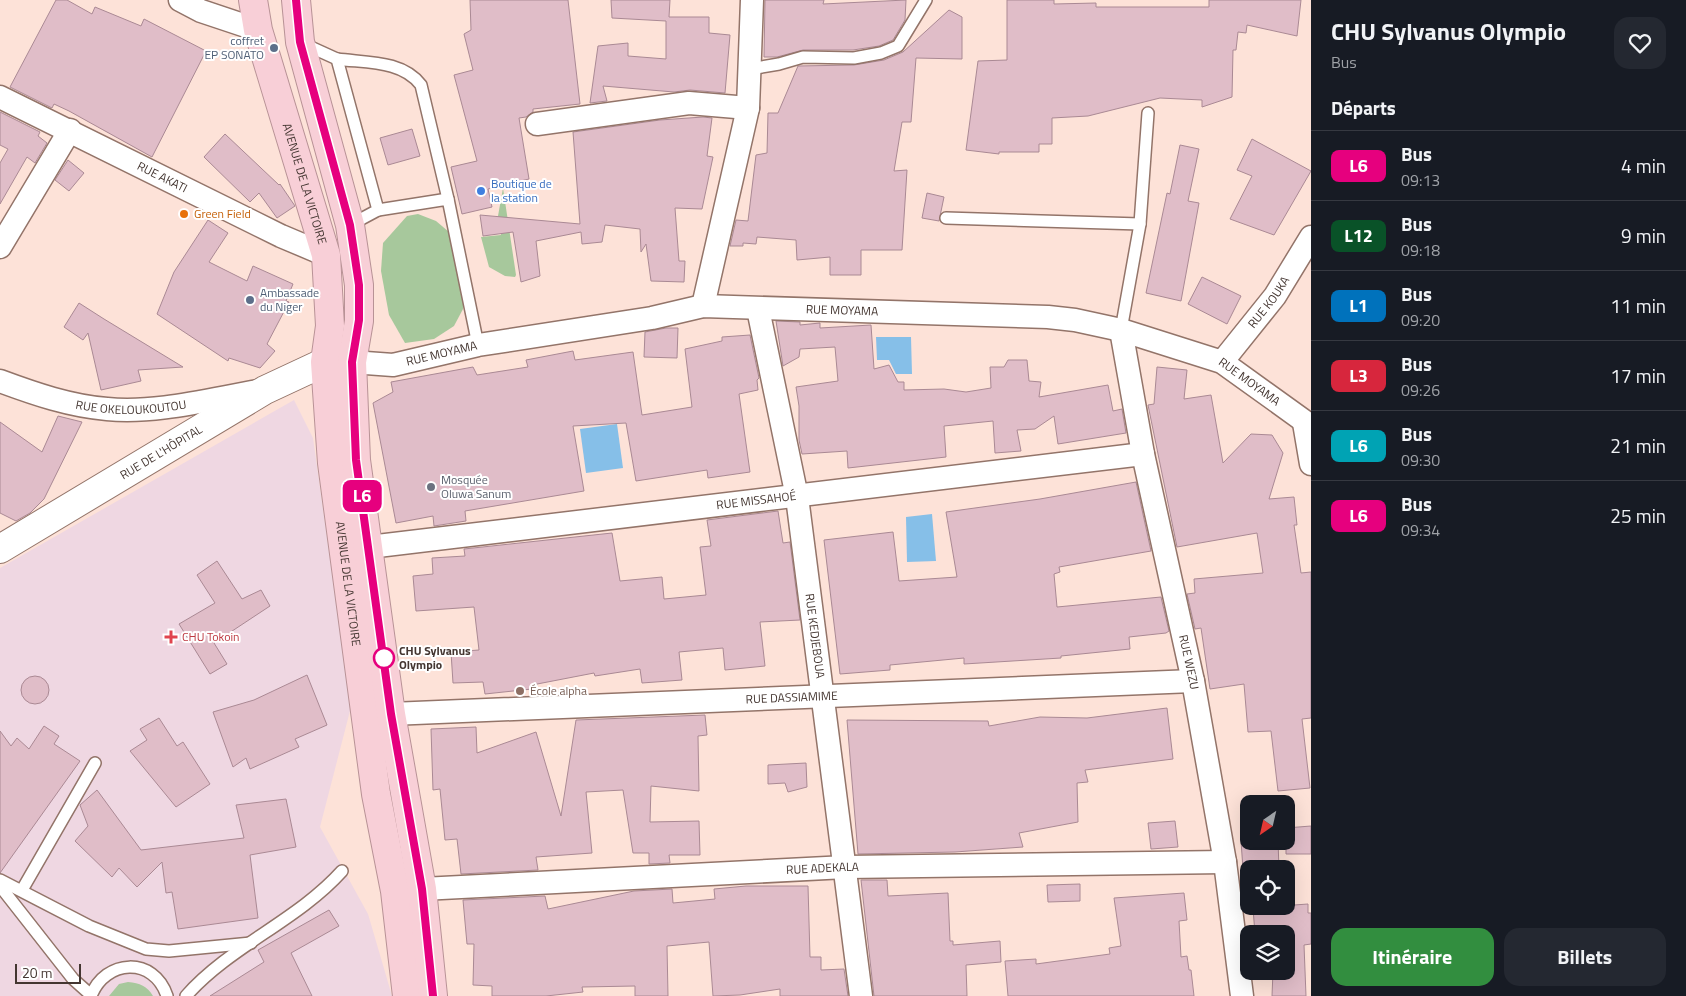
<!DOCTYPE html>
<html lang="fr">
<meta charset="utf-8">
<style>
:root{--surface:#171b24;--page:#242831;--text:#f1f3f6;--muted:#9ea1a6;--line:#363941;--accent:#328e3f}
body{margin:0;font-family:"Titillium Web",sans-serif;background:var(--page);color:var(--text);height:100vh;display:flex;flex-direction:column;font-size:19px;white-space:nowrap}
*{box-sizing:border-box;margin:0}
p{font-size:16px;color:var(--muted)}
.icon{flex:none;width:28px;height:28px;fill:none;stroke:currentColor;stroke-width:2;stroke-linecap:round;stroke-linejoin:round}
.map{position:relative;flex:1;overflow:hidden}
.panel{display:flex;flex-direction:column;background:var(--surface);width:375px}
.panel>*{flex:none}
.badge{padding:0 10px;border-radius:8px;font-size:18px;line-height:32px}
.needle{width:32px;rotate:214deg}
.tools{position:absolute;left:1240px;top:795px;display:grid;gap:10px}
.tools a{display:grid;place-items:center;width:55px;height:55px;border-radius:10px;background:var(--surface);box-shadow:0 5px 20px #0002;font-size:25px}
.scale{position:absolute;left:15px;bottom:12px;width:66px;box-sizing:border-box;padding-left:5px;border:2px solid #443631;border-top:0;font-size:14px;line-height:18px;white-space:nowrap;color:#443631;-webkit-text-stroke:4px #fff;paint-order:stroke}
.map>.badge{position:absolute;translate:-50% -50%;box-shadow:0 0 0 2px #fff}
h2{padding:0 20px;font-size:19px;line-height:45px}
.round{display:grid;place-items:center;flex:none;width:52px;height:52px;border-radius:15px;background:var(--page)}
.overview{display:flex;align-items:center;justify-content:space-between;height:85px;padding:0 20px}
h1{font-size:24px;font-weight:700;line-height:38px}
.action{display:flex;gap:10px;margin-top:auto;padding:10px 20px}
.action a{flex:1;height:58px;border-radius:15px;background:var(--accent);color:#fff;font-size:20px;font-weight:700;line-height:58px;text-align:center}
.action a+a{background:var(--page);color:var(--text)}
ul{padding:0;list-style:none}
li{display:flex;align-items:center;gap:15px;height:70px;padding:0 20px;border-top:1px solid var(--line)}
li div{flex:1}
li b{display:block;font-size:19px}
li em{font-style:normal}
li .badge{min-width:55px;font-weight:700;text-align:center}
main{display:flex;flex:1;min-height:0}
.map>svg:first-child{display:block}
.medical{fill:#efd7e2}
.green{fill:#a7c89c}
.water{fill:#86bfe8}
.building{fill:#e0bdc8;stroke:#aa8994}
.lines{fill:none;stroke-linecap:round;stroke-linejoin:round}
.service-casing{stroke:#937469;stroke-width:14}
.minor-casing{stroke:#937469;stroke-width:25}
.tertiary-casing{stroke:#937469;stroke-width:30}
.trunk-casing{stroke:#b89296;stroke-width:30}
.service{stroke:#fff;stroke-width:11}
.minor{stroke:#fff;stroke-width:22}
.tertiary{stroke:#fff;stroke-width:28}
.trunk{stroke:#f8cfd7;stroke-width:28}
.line-casing{stroke:#fff;stroke-width:11}
.line{stroke:#e6007e;stroke-width:8}
.service-dot{fill:#5c6f8a;stroke:#fff;stroke-width:2}
.shop-dot{fill:#3f7fe0;stroke:#fff;stroke-width:2}
.food-dot{fill:#e8710a;stroke:#fff;stroke-width:2}
.worship-dot{fill:#6b7280;stroke:#fff;stroke-width:2}
.health-dot{fill:#e0444e;stroke:#fff;stroke-width:2}
.stop-dot{fill:#fff;stroke:#e6007e;stroke-width:2.5}
.education-dot{fill:#8d6e63;stroke:#fff;stroke-width:2}
.labels{text-anchor:middle;stroke-width:4;stroke-linejoin:round;paint-order:stroke}
.service-label{font-size:12px;fill:#4e5e75;stroke:#fff;text-anchor:end}
.street-label{font-size:12px;fill:#443631;stroke:#fff}
.shop-label{font-size:12px;fill:#366cbe;stroke:#fff;text-anchor:start}
.food-label{font-size:12px;fill:#c56008;stroke:#fff;text-anchor:start}
.worship-label{font-size:12px;fill:#5b616d;stroke:#fff;text-anchor:start}
.health-label{font-size:12px;fill:#be3a42;stroke:#fff;text-anchor:start}
.stop-label{font-size:12px;font-weight:bold;fill:#443631;stroke:#fff;text-anchor:start}
.education-label{font-size:12px;fill:#785e54;stroke:#fff;text-anchor:start}
</style>
<main>
<div class="map">
<svg width="1311" height="996" viewBox="0 0 1311 996">
<rect width="100%" height="100%" fill="#fde2d8"/>
<!-- medical -->
<polygon class="medical" points="294,400 313,438 351,707 320,827 368,914 392,996 0,996 0,568"/>
<!-- green -->
<g class="green">
<polygon points="503,188 516,275 515,277 505,276 489,267 481,237 501,235 498,216"/>
<polygon points="418,214 436,221 449,232 465,295 463,309 454,326 434,339 405,343 389,315 381,271 383,243 407,216"/>
<path d="M 128,982 C 140,983 147,986 153,996 L 109,996 L 119,984 Z"/>
</g>
<!-- water -->
<g class="water">
<polygon points="876,337 911,337 912,374 896,374 889,360 877,360"/>
<polygon points="617,424 623,468 586,473 580,429"/>
<polygon points="932,514 936,561 907,562 906,517"/>
</g>
<!-- building -->
<g class="building">
<polygon points="56,0 67,0 92,14 95,7 141,26 144,19 206,51 152,157 69,111 54,104 52,108 10,87"/>
<polygon points="470,0 568,0 580,104 533,109 533,112 526,117 519,118 529,179 488,189 492,207 462,214 451,167 477,161 454,75 473,70 464,34 471,30"/>
<polygon points="611,0 670,0 669,17 709,17 709,33 730,35 725,93 690,90 674,92 603,86 607,101 590,103 598,46 628,43 628,56 666,59 666,21 612,18"/>
<polygon points="765,0 824,0 823,4 906,0 905,20 893,40 879,46 853,50 803,50 777,57 764,57"/>
<polygon points="1007,0 1054,0 1054,4 1096,3 1096,7 1209,7 1209,0 1301,0 1297,36 1247,25 1246,33 1238,32 1236,50 1233,50 1232,97 1202,107 1202,100 1160,98 1088,116 1052,118 1052,144 1039,144 1039,152 999,152 999,154 966,150 978,61 1007,60"/>
<polygon points="949,10 962,17 962,59 916,58 911,122 902,122 894,171 907,170 902,250 861,250 861,275 830,275 830,257 797,260 796,240 757,237 756,244 743,243 743,246 730,246 736,220 748,221 756,155 767,153 768,113 778,113 798,66 854,65 884,60 903,52"/>
<polygon points="0,112 40,132 38,136 47,143 35,163 27,157 0,204 0,163 8,149 0,145"/>
<polygon points="703,117 712,118 707,156 713,157 702,209 675,208 679,261 685,261 684,282 651,281 646,244 641,252 640,229 605,225 602,242 582,244 581,232 536,241 540,276 521,282 513,232 483,236 480,215 580,224 573,132 660,120"/>
<polygon points="412,129 420,156 388,165 380,138"/>
<polygon points="225,134 279,185 280,184 295,206 277,218 259,193 250,202 204,157"/>
<polygon points="1252,139 1311,171 1274,235 1230,219 1252,176 1237,170"/>
<polygon points="1180,145 1199,149 1188,201 1199,203 1181,301 1146,293 1167,193 1170,194"/>
<polygon points="68,160 84,173 69,191 55,180"/>
<polygon points="927,193 944,197 939,221 922,218"/>
<polygon points="208,220 228,233 209,262 247,281 253,266 293,284 286,301 289,302 267,344 275,351 260,368 229,358 228,361 157,314 174,272"/>
<polygon points="1202,277 1241,296 1227,324 1188,304"/>
<polygon points="79,303 104,319 183,367 138,370 141,381 101,390 88,333 83,340 64,327"/>
<polygon points="776,321 800,322 800,325 820,323 820,328 871,325 874,369 889,365 898,382 904,382 904,390 944,389 966,392 991,388 990,367 1004,367 1008,360 1027,360 1029,381 1041,382 1039,397 1108,385 1113,411 1122,409 1126,433 1058,444 1054,416 1035,429 1017,430 1021,451 995,453 993,421 944,426 946,457 848,468 847,451 802,454 799,440 799,406 796,387 838,381 835,347 800,349 799,357 783,366"/>
<polygon points="666,328 678,328 677,358 644,357 645,332"/>
<polygon points="750,335 759,378 757,380 758,390 739,394 750,472 708,478 707,470 636,481 626,423 573,426 584,491 465,511 466,521 434,526 433,516 396,523 373,403 393,392 391,382 473,367 477,375 528,367 526,360 573,351 575,360 633,352 642,415 692,407 685,349 722,341 722,337"/>
<polygon points="1157,367 1187,370 1184,399 1211,395 1223,463 1251,434 1272,435 1283,453 1269,499 1294,497 1297,525 1294,525 1301,573 1311,572 1311,718 1302,719 1310,788 1278,791 1271,731 1248,732 1244,684 1210,689 1201,628 1195,629 1187,594 1195,593 1194,579 1263,573 1257,533 1177,547 1148,405 1154,404"/>
<polygon points="58,416 82,422 44,499 30,513 16,521 0,513 0,422 42,452"/>
<polygon points="1136,482 1151,551 1059,567 1060,572 1054,574 1057,607 1161,597 1169,631 1166,633 1129,637 1130,649 1061,656 1061,658 964,664 964,658 890,665 890,670 840,674 824,540 893,532 899,581 957,577 946,512 1040,499"/>
<polygon points="778,511 783,543 790,542 800,620 760,622 765,666 725,670 723,648 679,652 682,680 642,683 640,669 595,676 594,673 532,685 532,689 485,694 483,682 453,683 451,652 479,650 474,607 416,611 413,576 433,574 432,558 465,556 464,549 612,533 620,581 662,577 664,599 706,595 700,547 711,546 707,520"/>
<polygon points="217,561 242,599 261,590 270,606 214,643 227,664 210,674 179,624 215,603 197,575"/>
<polygon points="307,675 327,725 295,739 299,747 250,769 246,758 233,767 213,712 254,700"/>
<circle cx="35" cy="690" r="14"/>
<polygon points="1167,708 1173,759 1085,770 1088,782 1077,783 1078,822 1019,833 1023,847 955,852 858,854 847,720 988,721 989,726 1040,717 1087,718"/>
<polygon points="705,715 707,735 698,736 699,791 651,786 650,822 699,821 700,855 669,855 670,863 649,864 649,853 633,853 623,790 586,792 592,853 536,857 538,870 461,874 457,839 445,840 440,789 433,790 431,729 476,727 477,753 536,732 561,816 576,720"/>
<polygon points="159,718 177,746 183,742 210,784 176,807 130,751 147,740 140,729"/>
<polygon points="44,726 59,736 54,744 80,761 0,873 0,731 11,746 17,738 29,749"/>
<polygon points="806,763 807,787 788,792 785,783 768,784 768,765"/>
<polygon points="97,790 141,850 244,838 236,805 286,799 296,847 250,855 258,918 178,929 172,892 166,893 162,862 137,887 119,868 112,877 75,841 88,826 80,805"/>
<polygon points="1175,821 1178,847 1151,849 1148,823"/>
<polygon points="1311,826 1311,854 1286,854 1286,828"/>
<polygon points="1241,841 1278,841 1279,869 1243,869"/>
<polygon points="861,880 887,880 888,896 948,893 950,941 953,941 953,945 1000,941 1001,962 966,965 967,996 874,996"/>
<polygon points="1080,884 1080,901 1048,902 1047,885"/>
<polygon points="746,886 808,886 810,957 821,957 821,970 844,969 848,996 780,996 780,989 740,995 713,996 709,942 667,946 668,996 635,996 635,986 582,987 583,992 546,996 492,996 492,986 473,985 474,944 467,944 463,900 545,896 548,909 634,891 672,889 673,903 715,899 714,889"/>
<polygon points="1184,893 1187,920 1179,921 1181,957 1187,956 1189,970 1191,970 1194,996 1008,996 1005,961 1036,959 1036,964 1110,954 1109,948 1121,946 1114,898"/>
<polygon points="1308,904 1308,913 1311,913 1311,944 1304,945 1306,996 1272,996 1273,971 1286,971 1286,934 1255,934 1253,908"/>
<polygon points="329,910 339,926 291,953 312,996 210,996 264,962 258,950"/>
</g>
<g class="lines">
<defs>
<g id="service">
<polyline points="304,44 337,59 378,210 350,225"/>
<path d="M 337,59 C 366,63 402,60 421,85 L 448,199"/>
<polyline points="750,69 779,64 803,57 854,58 881,53 898,46 926,0"/>
<polyline points="378,210 448,199 478,345"/>
<polyline points="946,218 1140,224"/>
<polyline points="1121,330 1140,224 1148,113"/>
<polyline points="0,880 89,926 146,949 169,951 251,943"/>
<polyline points="0,886 73,979 91,995"/>
<polyline points="22,890 95,763"/>
<path d="M 91,996 C 105,959 154,956 167,996"/>
<path d="M 186,996 C 230,946 297,921 342,871"/>
</g>
<g id="minor">
<polyline points="180,0 201,11 258,30"/>
<path id="s1" d="M 0,97 L 281,236 L 326,255"/>
<polyline points="537,124 689,103 748,108"/>
<polyline points="0,247 70,130"/>
<polyline points="703,306 748,108 752,0"/>
<path id="s2" d="M 758,309 L 797,497 L 861,996"/>
<path id="s3" d="M 1121,330 L 1143,454 L 1193,681 L 1225,862 L 1242,996"/>
<path id="s4" d="M 352,362 L 393,365 L 478,345 L 652,318 L 703,306 L 1048,317 L 1075,320 L 1121,330 L 1222,362 L 1311,426"/>
<path id="s5" d="M 1222,362 L 1275,296 L 1311,237"/>
<path id="s6" d="M 0,381 C 35,394 70,406 107,409 C 155,414 211,399 259,391"/>
<polyline points="1304,423 1311,464"/>
<path id="s7" d="M 369,547 L 1143,454"/>
<path id="s8" d="M 391,714 L 1193,681"/>
<path id="s9" d="M 422,889 L 846,867 L 1225,862"/>
</g>
<g id="tertiary">
<path id="s10" d="M 0,549 L 265,390 L 325,362"/>
</g>
<g id="trunk">
<path id="s11" d="M 253,0 L 258,30 L 326,255 L 330,326 L 325,362 L 332,463 L 376,794 L 395,891 L 407,996"/>
<polyline points="296,0 300,42 350,225 359,285 359,321 352,362 356,460 391,714 422,889 433,996"/>
</g>
</defs>
<!-- service casing -->
<use href="#service" class="service-casing"/>
<!-- minor casing -->
<use href="#minor" class="minor-casing"/>
<!-- tertiary casing -->
<use href="#tertiary" class="tertiary-casing"/>
<!-- trunk casing -->
<use href="#trunk" class="trunk-casing"/>
<!-- service -->
<use href="#service" class="service"/>
<!-- minor -->
<use href="#minor" class="minor"/>
<!-- tertiary -->
<use href="#tertiary" class="tertiary"/>
<!-- trunk -->
<use href="#trunk" class="trunk"/>
</g>
<g class="lines">
<defs>
<polyline id="line" points="296,0 300,42 350,225 359,285 359,320 352,362 356,460 391,714 422,889 433,996"/>
</defs>
<!-- line casing -->
<use href="#line" class="line-casing"/>
<!-- line -->
<use href="#line" class="line"/>
</g>
<!-- markers -->
<g class="service-dot">
<circle cx="274" cy="48" r="5"/>
<circle cx="250" cy="300" r="5"/>
</g>
<circle class="shop-dot" cx="481" cy="191" r="5"/>
<circle class="food-dot" cx="184" cy="214" r="5"/>
<circle class="worship-dot" cx="431" cy="487" r="5"/>
<path class="health-dot" d="M168.5 629.5h5v5h5v5h-5v5h-5v-5h-5v-5h5z"/>
<circle class="stop-dot" cx="384" cy="658" r="10"/>
<circle class="education-dot" cx="520" cy="691" r="5"/>
<g class="labels">
<!-- service labels -->
<g class="service-label">
<text x="264" y="45">coffret<tspan x="264" dy="14">EP SONATO</tspan></text>
<text x="260" y="297" text-anchor="start">Ambassade<tspan x="260" dy="14">du Niger</tspan></text>
</g>
<!-- street labels -->
<g class="street-label">
<text dy="4" stroke="none"><textPath href="#s1" startOffset="181">RUE AKATI</textPath></text>
<text dy="4" stroke="none"><textPath href="#s11" startOffset="191">AVENUE DE LA VICTOIRE</textPath></text>
<text dy="4" stroke="none"><textPath href="#s5" startOffset="76">RUE KOUKA</textPath></text>
<text dy="4" stroke="none"><textPath href="#s4" startOffset="496">RUE MOYAMA</textPath></text>
<text dy="4" stroke="none"><textPath href="#s4" startOffset="91">RUE MOYAMA</textPath></text>
<text dy="4" stroke="none"><textPath href="#s4" startOffset="916">RUE MOYAMA</textPath></text>
<text dy="4" stroke="none"><textPath href="#s6" startOffset="135">RUE OKELOUKOUTOU</textPath></text>
<text dy="4" stroke="none"><textPath href="#s10" startOffset="188">RUE DE L'HÔPITAL</textPath></text>
<text dy="4" stroke="none"><textPath href="#s7" startOffset="390">RUE MISSAHOÉ</textPath></text>
<text dy="4" stroke="none"><textPath href="#s11" startOffset="596">AVENUE DE LA VICTOIRE</textPath></text>
<text dy="4" stroke="none"><textPath href="#s2" startOffset="332">RUE KEDJEBOUA</textPath></text>
<text dy="4" stroke="none"><textPath href="#s3" startOffset="339">RUE WEZU</textPath></text>
<text dy="4" stroke="none"><textPath href="#s8" startOffset="401">RUE DASSIAMIME</textPath></text>
<text dy="4" stroke="none"><textPath href="#s9" startOffset="401">RUE ADEKALA</textPath></text>
</g>
<!-- shop labels -->
<g class="shop-label">
<text x="491" y="188">Boutique de<tspan x="491" dy="14">la station</tspan></text>
</g>
<!-- food labels -->
<g class="food-label">
<text x="194" y="218">Green Field</text>
</g>
<!-- worship labels -->
<g class="worship-label">
<text x="441" y="484">Mosquée<tspan x="441" dy="14">Oluwa Sanum</tspan></text>
</g>
<!-- health labels -->
<g class="health-label">
<text x="182" y="641">CHU Tokoin</text>
</g>
<!-- stop labels -->
<g class="stop-label">
<text x="399" y="655">CHU Sylvanus<tspan x="399" dy="14">Olympio</tspan></text>
</g>
<!-- education labels -->
<g class="education-label">
<text x="530" y="695">École alpha</text>
</g>
</g>
</svg>
<div class="tools">
<a><svg class="needle" viewBox="-14 -14 28 28"><path d="M0-13l5 13h-10z" fill="#e53935"/><path d="M0 13l5-13h-10z" fill="#9ea1a6"/></svg></a>
<a><svg class="icon" aria-label="locate" viewBox="0 0 24 24"><circle cx="12" cy="12" r="6"/><path d="M12 2v4M12 18v4M2 12h4M18 12h4"/></svg></a>
<a><svg class="icon" aria-label="layers" viewBox="0 0 24 24"><path d="M12 4l9 5-9 5-9-5zM3 14l9 5 9-5"/></svg></a>
</div>
<div class="scale">20 m</div>
<b class="badge" style="left:362px;top:496px;background:#e6007e;color:#fff">L6</b>
</div>
<section class="panel">
<div class="overview"><div><h1>CHU Sylvanus Olympio</h1><p>Bus</p></div><a class="round"><svg class="icon" aria-label="heart" viewBox="0 0 24 24"><path d="M12 20l-8-8c-3-5 5-10 8-4 3-6 11-1 8 4z"/></svg></a></div>
<h2>Départs</h2>
<ul>
<li><span class="badge" style="background:#e6007e;color:#fff">L6</span><div><b>Bus</b><p>09:13</p></div><em>4 min</em></li>
<li><span class="badge" style="background:#095228;color:#fff">L12</span><div><b>Bus</b><p>09:18</p></div><em>9 min</em></li>
<li><span class="badge" style="background:#0072bc;color:#fff">L1</span><div><b>Bus</b><p>09:20</p></div><em>11 min</em></li>
<li><span class="badge" style="background:#d7263d;color:#fff">L3</span><div><b>Bus</b><p>09:26</p></div><em>17 min</em></li>
<li><span class="badge" style="background:#00a3b4;color:#fff">L6</span><div><b>Bus</b><p>09:30</p></div><em>21 min</em></li>
<li><span class="badge" style="background:#e6007e;color:#fff">L6</span><div><b>Bus</b><p>09:34</p></div><em>25 min</em></li>
</ul>
<div class="action"><a>Itinéraire</a><a>Billets</a></div>
</section>
</main>
